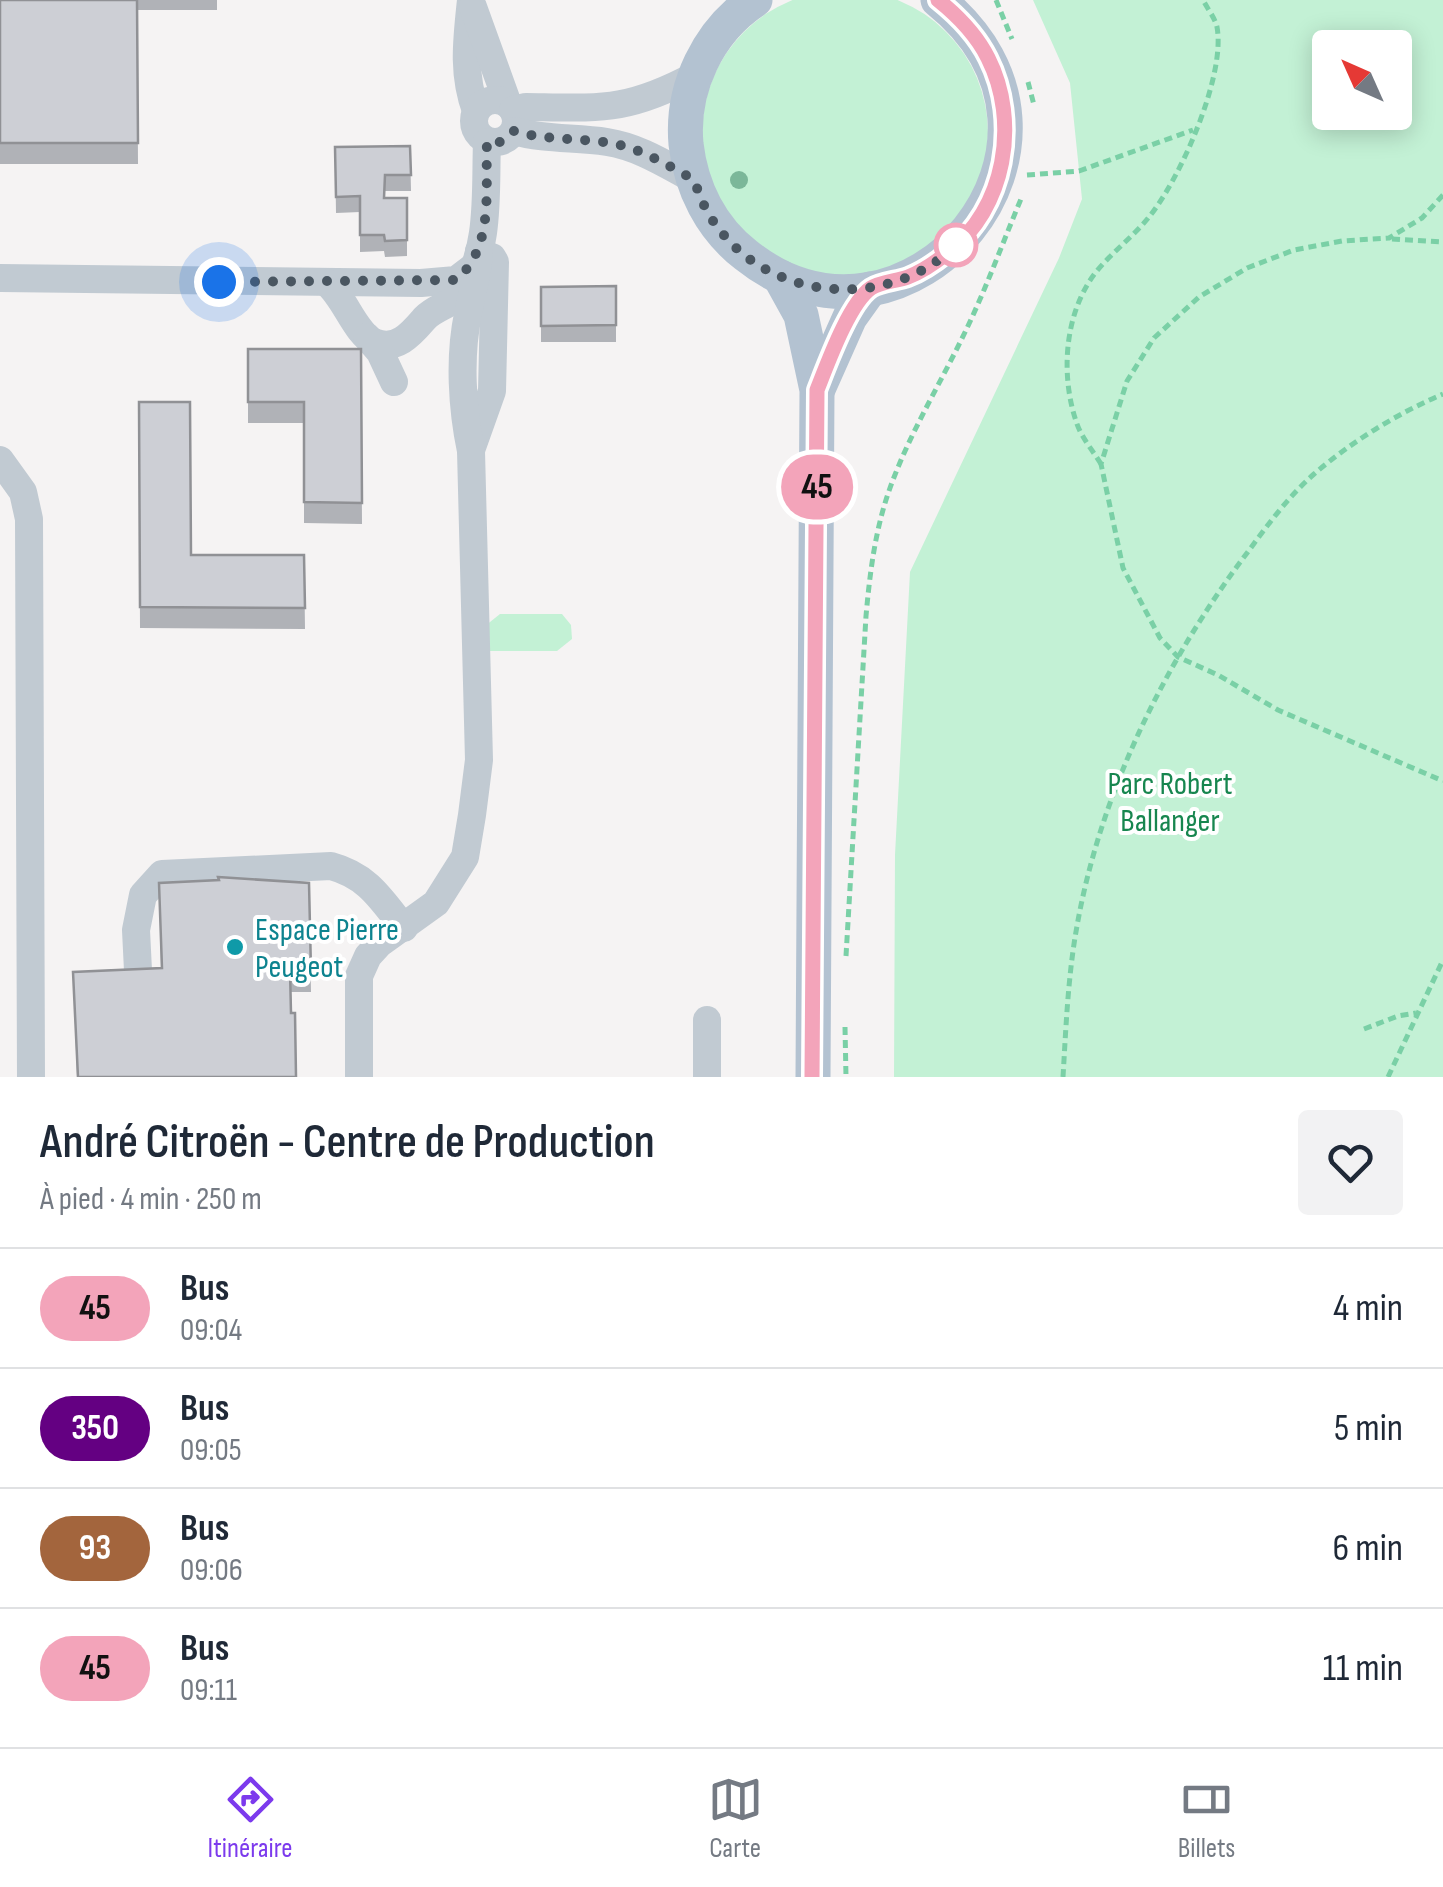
<!DOCTYPE html>
<html lang="fr">
<meta charset="utf-8">
<style>
:root{--surface:#fff;--page:#f2f2f3;--text:#1f2937;--muted:#747a83;--line:#e0e1e3;--accent:#7c3aed}
body{margin:0;font-family:"Sofia Sans Condensed",sans-serif;background:var(--page);color:var(--text);height:100vh;display:flex;flex-direction:column;font-size:38px;white-space:nowrap}
*{box-sizing:border-box;margin:0}
p{font-size:32px;color:var(--muted)}
.icon{flex:none;width:55px;height:55px;fill:none;stroke:currentColor;stroke-width:2;stroke-linecap:round;stroke-linejoin:round}
.map{position:relative;height:1077px;overflow:hidden}
.drawer{display:flex;flex-direction:column;background:var(--surface);flex:1}
.drawer>*{flex:none}
.badge{padding:0 20px;border-radius:32px;font-size:35px;line-height:65px}
.needle{width:65px;rotate:315deg}
.tools{position:absolute;left:1312px;top:30px;display:grid;gap:20px}
.tools a{display:grid;place-items:center;width:100px;height:100px;border-radius:10px;background:var(--surface);box-shadow:0 5px 25px #0003;font-size:50px}
.you{position:absolute;width:50px;height:50px;margin:-25px;border:8px solid #fff;border-radius:50%;background:#1a73e8;box-shadow:0 0 0 15px #1a73e833}
.map>.badge{position:absolute;translate:-50% -50%;box-shadow:0 0 0 5px #fff}
.round{display:grid;place-items:center;flex:none;width:105px;height:105px;border-radius:10px;background:var(--page)}
.headline{display:flex;align-items:center;justify-content:space-between;height:170px;padding:0 40px}
h1{font-size:48px;font-weight:600;line-height:75px}
ul{padding:0;list-style:none}
li{display:flex;align-items:center;gap:30px;height:120px;padding:0 40px;border-top:2px solid var(--line)}
li div{flex:1}
li b{display:block;font-size:38px}
li em{font-style:normal}
li .badge{min-width:110px;font-weight:700;text-align:center}
.tabs{display:flex;justify-content:space-around;align-items:center;height:140px;border-top:2px solid var(--line);background:var(--surface);font-size:28px;color:var(--muted)}
.tabs a{display:grid;justify-items:center;gap:5px}
.tabs .current{color:var(--accent)}
.map>svg:first-child{display:block}
.green{fill:#c3f1d5;fill-rule:evenodd}
.lines{fill:none;stroke-linecap:round;stroke-linejoin:round}
.path{stroke:#7ad0a6;stroke-width:5;stroke-dasharray:8 5;stroke-linecap:butt}
.minor{stroke:#c1cad2;stroke-width:28}
.major{stroke:#b3c2d1;stroke-width:35}
.tree{fill:#7bb799}
.wall{fill:#b0b2b7}
.building{fill:#cdcfd5;stroke:#909195;stroke-width:2.5}
.line-casing{stroke:#fff;stroke-width:22}
.line{stroke:#f3a4ba;stroke-width:15}
.walk{stroke:#4a5661;stroke-width:10;stroke-dasharray:0 18}
.stop-dot{fill:#fff;stroke:#f3a4ba;stroke-width:5}
.culture-dot{fill:#0f9aa8;stroke:#fff;stroke-width:4}
.labels{text-anchor:middle;stroke-width:8;stroke-linejoin:round;paint-order:stroke}
.park-label{font-size:32px;fill:#17864f;stroke:#fff}
.culture-label{font-size:32px;fill:#0d838f;stroke:#fff;text-anchor:start}
</style>
<div class="map">
<svg width="1443" height="1077" viewBox="0 0 1443 1077">
<rect width="100%" height="100%" fill="#f5f3f3"/>
<!-- green -->
<g class="green">
<circle cx="845" cy="133" r="143"/>
<path d="M 1033,0 L 1443,0 L 1443,1077 L 894,1077 L 895,855 L 910,572 L 1059,258 L 1082,199 L 1070,83 ZM 1330,48 L 1395,48 L 1395,112 L 1330,112 Z"/>
<polygon points="500,614 562,614 571,625 572,639 557,651 490,651 485,626"/>
</g>
<g class="lines">
<!-- path -->
<g class="path">
<polyline points="996,0 1012,39"/>
<polyline points="1028,82 1034,105"/>
<polyline points="1027,175 1079,171 1193,130"/>
<polyline points="1443,195 1422,218 1389,238 1342,241 1294,250 1247,268 1199,297 1154,338 1127,381 1101,464 1123,568 1160,638 1178,657 1218,675 1278,710 1443,781"/>
<polyline points="1392,239 1443,242"/>
<path d="M 1101,464 C 1093,451 1082,438 1077,424 C 1060,376 1064,313 1096,272 C 1112,252 1133,237 1149,217 C 1180,179 1226,76 1217,27 C 1215,18 1207,8 1203,0"/>
<path d="M 846,956 L 866,616 C 870,572 875,530 890,488 C 910,432 942,381 967,328 C 987,286 1003,242 1021,199"/>
<polyline points="845,1027 846,1077"/>
<polyline points="1364,1029 1398,1016 1416,1013"/>
<path d="M 1063,1077 C 1066,1027 1068,975 1077,926 C 1101,790 1167,658 1250,549 C 1269,523 1290,495 1314,474 C 1351,442 1398,413 1443,394"/>
<polyline points="1388,1077 1443,960"/>
</g>
<!-- minor -->
<g class="minor">
<path d="M 471,0 C 467,39 462,73 476,111"/>
<polyline points="473,7 508,104"/>
<circle cx="495" cy="121" r="21"/>
<path d="M 513,110 L 526,107 C 601,108 627,112 696,75"/>
<path d="M 514,131 C 545,140 575,137 607,142 C 639,147 665,164 693,179"/>
<polyline points="0,278 421,283 456,280 473,267"/>
<path d="M 327,283 C 345,298 355,333 374,342 C 397,352 412,333 425,318 C 435,307 454,304 462,292 C 491,248 485,191 487,142"/>
<polyline points="367,337 380,352 394,382"/>
<polyline points="471,450 492,391 495,262 492,257"/>
<polyline points="0,460 23,492 29,519 31,1077"/>
<path d="M 139,991 L 136,930 L 143,895 L 162,874 L 331,866 C 368,876 381,899 404,928"/>
<polyline points="707,1020 707,1077"/>
<path d="M 359,1077 L 359,976 L 368,956 L 379,944 L 436,903 L 465,857 L 472,815 L 479,760 L 471,451 C 462,408 459,357 468,314 C 472,292 478,274 479,251"/>
</g>
<!-- major -->
<g class="major">
<path d="M 755,0 C 708,31 681,88 686,144 C 691,188 711,228 746,255 C 907,384 1114,142 938,0"/>
<polyline points="780,277 801,315 817,390 813,1077"/>
<polyline points="818,389 850,317 870,289"/>
</g>
</g>
<!-- trees -->
<circle class="tree" cx="739" cy="180" r="9"/>
<!-- wall -->
<g class="wall">
<polygon points="0,0 217,0 217,10 137,10 138,164 0,164"/>
<polygon points="410,146 411,191 385,191 385,198 407,198 407,256 385,257 384,251 360,252 360,212 336,213 335,147"/>
<polygon points="616,286 616,342 541,342 541,287"/>
<polygon points="248,349 361,349 362,524 304,523 304,423 248,423"/>
<polygon points="139,402 191,555 304,555 305,629 140,628"/>
<polygon points="159,883 309,883 311,992 291,992 296,1077 77,1077 73,972 161,969"/>
</g>
<!-- building -->
<g class="building">
<polygon points="0,0 137,0 138,143 0,143"/>
<polygon points="410,146 411,175 385,175 384,198 407,198 407,240 385,241 384,235 360,235 360,196 336,197 335,147"/>
<polygon points="616,286 616,325 541,326 541,287"/>
<polygon points="248,349 361,349 362,503 304,502 304,402 248,402"/>
<polygon points="139,402 190,402 191,555 304,555 305,608 140,607"/>
<polygon points="218,877 309,883 311,971 290,971 291,1013 295,1013 296,1077 78,1077 73,972 162,968 159,883 219,880"/>
</g>
<g class="lines">
<defs>
<path id="line" d="M 812,1077 L 817,390 C 827,365 849,303 871,288 C 880,282 897,281 908,277 C 921,272 936,262 947,253 C 1006,209 1020,121 988,58 C 976,34 958,16 938,0"/>
</defs>
<!-- line casing -->
<use href="#line" class="line-casing"/>
<!-- line -->
<use href="#line" class="line"/>
<!-- walk -->
<path class="walk" d="M 219,282 L 456,280 C 495,247 485,189 487,142 L 500,142 L 514,131 C 544,140 573,138 604,142 C 630,145 653,157 675,169 C 681,173 690,176 694,182 C 698,188 699,197 703,203 C 710,219 722,234 734,246 C 794,304 897,304 956,245"/>
</g>
<!-- markers -->
<circle class="stop-dot" cx="956" cy="245" r="20"/>
<circle class="culture-dot" cx="235" cy="947" r="10"/>
<g class="labels">
<!-- park labels -->
<g class="park-label">
<text x="1170" y="794">Parc Robert<tspan x="1170" dy="37">Ballanger</tspan></text>
</g>
<!-- culture labels -->
<g class="culture-label">
<text x="255" y="940">Espace Pierre<tspan x="255" dy="37">Peugeot</tspan></text>
</g>
</g>
</svg>
<div class="tools">
<a><svg class="needle" viewBox="-14 -14 28 28"><path d="M0-13l5 13h-10z" fill="#e53935"/><path d="M0 13l5-13h-10z" fill="#747a83"/></svg></a>
</div>
<div class="you" style="left:219px;top:282px"></div>
<b class="badge" style="left:817px;top:487px;background:#f3a4ba;color:#111">45</b>
</div>
<section class="drawer">
<div class="headline"><div><h1>André Citroën - Centre de Production</h1><p>À pied · 4 min · 250 m</p></div><a class="round"><svg class="icon" aria-label="heart" viewBox="0 0 24 24"><path d="M12 20l-8-8c-3-5 5-10 8-4 3-6 11-1 8 4z"/></svg></a></div>
<ul>
<li><span class="badge" style="background:#f3a4ba;color:#111">45</span><div><b>Bus</b><p>09:04</p></div><em>4 min</em></li>
<li><span class="badge" style="background:#640082;color:#fff">350</span><div><b>Bus</b><p>09:05</p></div><em>5 min</em></li>
<li><span class="badge" style="background:#a3653d;color:#fff">93</span><div><b>Bus</b><p>09:06</p></div><em>6 min</em></li>
<li><span class="badge" style="background:#f3a4ba;color:#111">45</span><div><b>Bus</b><p>09:11</p></div><em>11 min</em></li>
</ul>
</section>
<nav class="tabs">
<a class="current"><svg class="icon" aria-label="directions" viewBox="0 0 24 24"><path d="M12 3l9 9-9 9-9-9zM9 14v-3h6M13 9l2 2-2 2"/></svg>Itinéraire</a>
<a><svg class="icon" aria-label="map" viewBox="0 0 24 24"><path d="M3 6l6-2 6 2 6-2v14l-6 2-6-2-6 2zM9 4v14M15 6v14"/></svg>Carte</a>
<a><svg class="icon" aria-label="tickets" viewBox="0 0 24 24"><path d="M3 7h18v10H3zM15 7v10"/></svg>Billets</a>
</nav>
